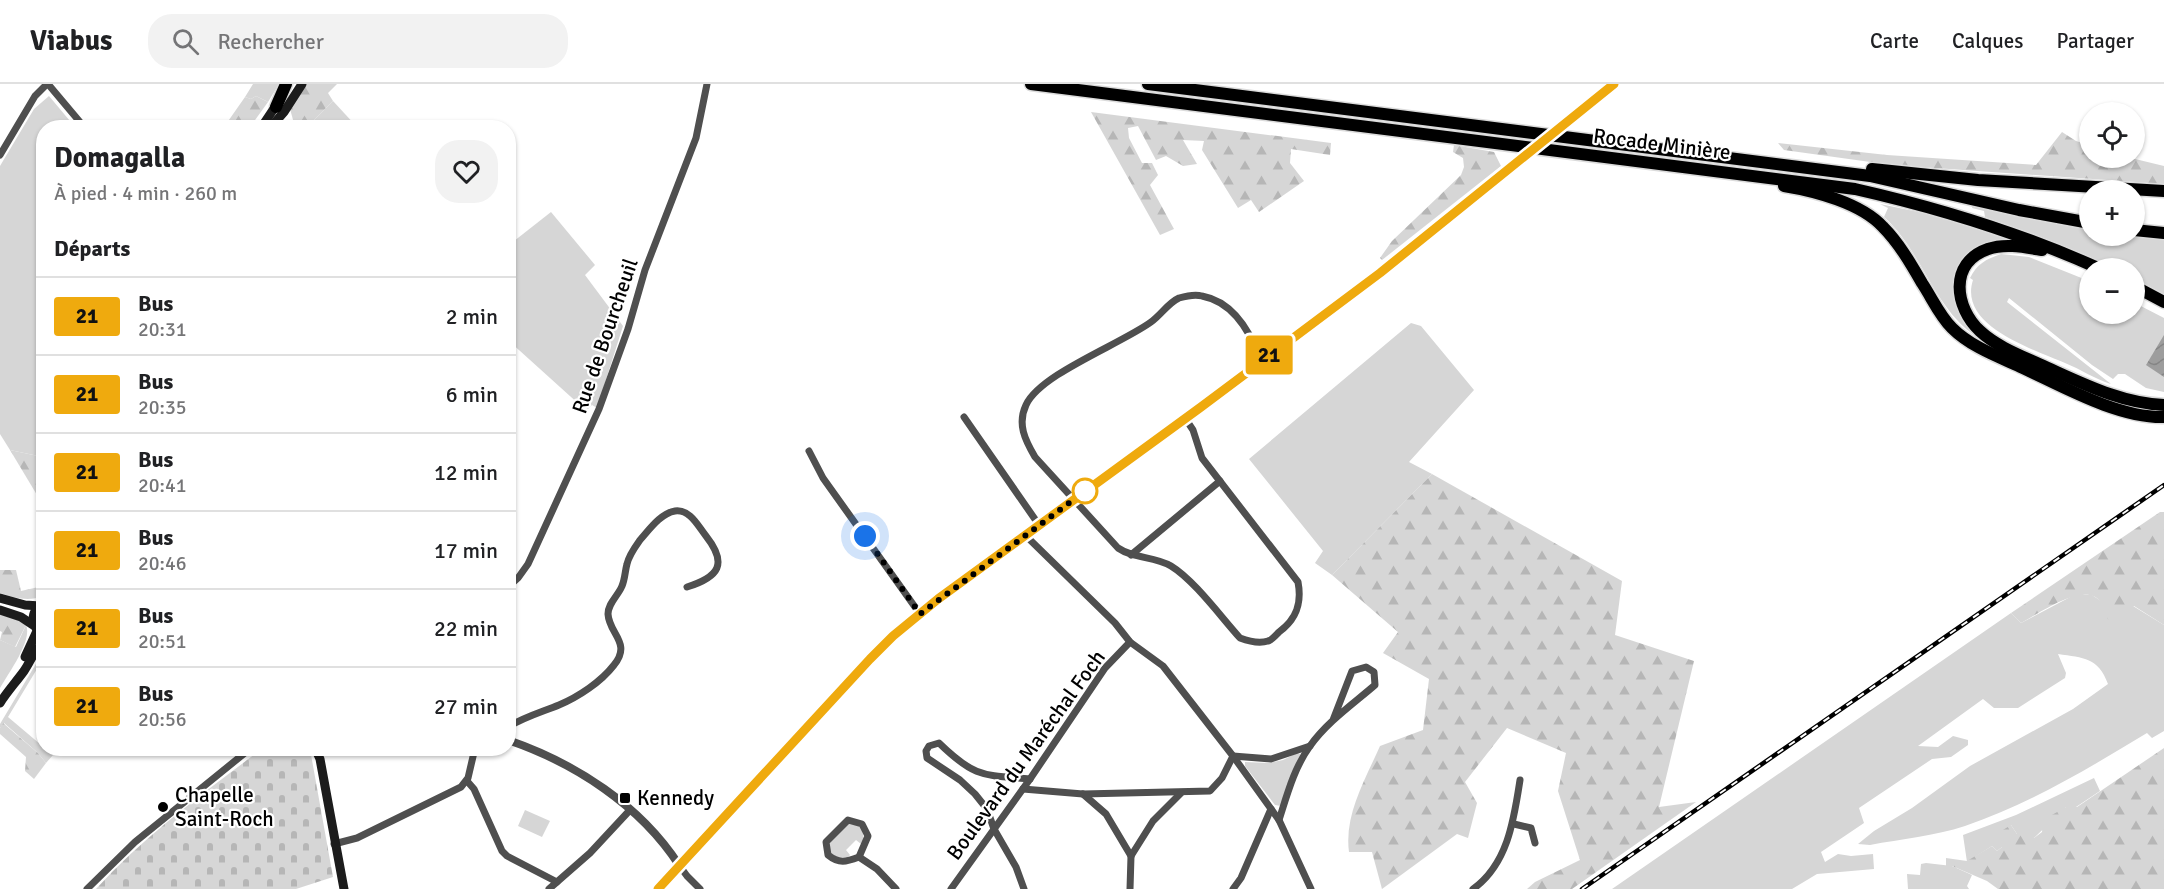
<!DOCTYPE html>
<html lang="fr">
<meta charset="utf-8">
<style>
:root{--surface:#fff;--page:#f2f2f2;--text:#202124;--muted:#757577;--line:#e0e0e0}
body{margin:0;font-family:Signika,sans-serif;background:var(--page);color:var(--text);height:100vh;display:flex;flex-direction:column;font-size:22px;white-space:nowrap}
*{box-sizing:border-box;margin:0}
p{font-size:20px;color:var(--muted)}
.icon{flex:none;width:33px;height:33px;fill:none;stroke:currentColor;stroke-width:2;stroke-linecap:round;stroke-linejoin:round}
.map{position:relative;flex:1;overflow:hidden}
.drawer{position:absolute;left:36px;top:36px;width:480px;height:636px;display:flex;flex-direction:column;background:var(--surface);border-radius:24px;box-shadow:0 2px 4px #0004}
.drawer>*{flex:none}
.badge{padding:0 12px;border-radius:4px;font-size:21px;line-height:39px}
.buttons{position:absolute;left:2079px;top:18px;display:grid;gap:12px}
.buttons a{display:grid;place-items:center;width:66px;height:66px;border-radius:50%;background:var(--surface);box-shadow:0 2px 4px #0004;font-size:30px}
.you{position:absolute;width:30px;height:30px;margin:-15px;border:4px solid #fff;border-radius:50%;background:#1a73e8;box-shadow:0 0 0 9px #1a73e833}
.map>.badge{position:absolute;translate:-50% -50%;box-shadow:0 0 0 3px #fff}
h2{padding:0 18px;font-size:22px;line-height:54px}
.round{display:grid;place-items:center;flex:none;width:63px;height:63px;border-radius:24px;background:var(--page)}
.headline{display:flex;align-items:center;justify-content:space-between;height:102px;padding:0 18px}
h1{font-size:28px;font-weight:700;line-height:45px}
ul{padding:0;list-style:none}
li{display:flex;align-items:center;gap:18px;height:78px;padding:0 18px;border-top:2px solid var(--line)}
li div{flex:1}
li b{display:block;font-size:22px}
li em{font-style:normal}
li .badge{min-width:66px;font-weight:700;text-align:center}
header{display:flex;align-items:center;gap:36px;box-sizing:border-box;height:84px;padding:0 30px;background:var(--surface);border-bottom:2px solid var(--line)}
header strong{font-size:28px}
nav{display:flex;gap:33px;margin-inline-start:auto;font-size:21px}
.search{width:420px;height:54px;background:var(--page);display:flex;align-items:center;gap:15px;box-sizing:border-box;padding:0 21px;border-radius:24px;color:var(--muted);font-size:22px}
.map>svg:first-child{display:block}
.grass{fill:#d6d6d6}
.forest{fill:url(#forest-firs)}
.cemetery{fill:url(#cemetery-stones)}
.water{fill:url(#water-waves)}
.lines{fill:none;stroke-linecap:round;stroke-linejoin:round}
.motorway-casing{stroke:#dbdbdb;stroke-width:15}
.minor{stroke:#4f4f4f;stroke-width:7}
.tertiary{stroke:#4f4f4f;stroke-width:8}
.secondary{stroke:#1c1c1c;stroke-width:9}
.motorway{stroke:#000;stroke-width:12}
.rail-casing{stroke:#000;stroke-width:4.5}
.rail{stroke:#fff;stroke-width:2;stroke-dasharray:7;stroke-linecap:butt}
.secondary-bridge{stroke:#1c1c1c;stroke-width:9}
.line-casing{stroke:#fff;stroke-width:14}
.line{stroke:#efaa0e;stroke-width:9}
.walk{stroke:#000;stroke-width:6;stroke-dasharray:0 10.8}
.stop-dot{fill:#fff;stroke:#efaa0e;stroke-width:3}
.poi-dot{fill:#000;stroke:#fff;stroke-width:2}
.labels{text-anchor:middle;stroke-width:4.5;stroke-linejoin:round;paint-order:stroke}
.street-label{font-size:21px;fill:#000;stroke:#fff}
.poi-label{font-size:21px;fill:#000;stroke:#fff;text-anchor:start}
</style>
<header>
<strong>Viabus</strong>
<div class="search"><svg class="icon" aria-label="search" viewBox="0 0 24 24"><circle cx="10" cy="10" r="6"/><path d="M15 15l6 6"/></svg>Rechercher</div>
<nav><a>Carte</a><a>Calques</a><a>Partager</a></nav>
</header>
<div class="map">
<svg width="2164" height="805" viewBox="0 0 2164 805">
<defs>
<pattern id="forest-firs" width="22" height="20" patternUnits="userSpaceOnUse" patternTransform="scale(1.5)"><rect width="22" height="20" fill="#d6d6d6"/><path d="M5 1l3.5 6h-7zM16 11l3.5 6h-7z" fill="#b6b6b6"/></pattern>
<pattern id="cemetery-stones" width="16" height="16" patternUnits="userSpaceOnUse" patternTransform="scale(1.5)"><rect width="16" height="16" fill="#d6d6d6"/><path d="M2 7V4a2 2 0 0 1 4 0v3zM10 15v-3a2 2 0 0 1 4 0v3z" fill="#b6b6b6"/></pattern>
<pattern id="water-waves" width="16" height="10" patternUnits="userSpaceOnUse" patternTransform="scale(1.5)"><rect width="16" height="10" fill="#9d9d9d"/><path d="M0 5q4-4 8 0t8 0" fill="none" stroke="#858585"/></pattern>
</defs>
<rect width="100%" height="100%" fill="#fff"/>
<!-- grass -->
<g class="grass">
<polygon points="253,0 279,0 268,18 256,12 251,15 245,13"/>
<polygon points="49,12 75,43 44,44 43,373 10,366 0,350 0,82 34,25"/>
<polygon points="333,17 357,43 307,43"/>
<path d="M 1880,120 L 1943,133 L 2007,154 L 2005,158 L 1994,159 L 1956,196 L 1978,251 L 1977,253 C 1933,224 1923,168 1884,133 L 1888,124 Z"/>
<polygon points="1973,121 2046,137 2089,145 2090,152 2164,154 2164,211 2135,195 2134,184 2112,184 2054,159 1985,133 1984,127 1972,124"/>
<polygon points="551,128 595,181 585,191 623,242 597,324 592,321 588,325 581,322 509,257 509,217 512,213 509,210 509,161"/>
<path d="M 2001,170 L 2029,173 L 2089,197 L 2090,230 L 2134,230 L 2135,219 L 2164,234 L 2164,308 L 2146,304 L 2125,290 L 2118,290 L 2113,295 L 2092,281 L 2009,214 L 2007,218 L 2111,300 C 2095,295 2080,285 2065,279 C 2033,265 1958,242 1973,196 L 1970,194 C 1977,180 1986,175 2001,170 Z"/>
<polygon points="1411,239 1421,242 1474,306 1409,378 1432,390 1332,491 1315,479 1323,467 1249,375"/>
<path d="M 2074,511 L 2092,511 L 2101,517 L 2133,522 L 2164,541 L 2164,647 L 2152,654 L 2147,649 C 2089,684 2030,720 1965,742 C 1935,752 1901,755 1870,761 L 1858,760 L 1874,747 L 1912,724 L 1970,682 L 2073,625 L 2108,600 C 2098,573 2084,574 2058,570 L 2066,589 L 2065,594 L 2018,624 L 1994,624 L 1983,615 L 1918,662 L 1938,663 L 1953,652 L 1968,656 L 1968,661 L 1951,673 L 1932,675 L 1859,724 L 1864,739 L 1821,768 L 1825,778 L 1838,770 L 1851,772 L 1873,770 L 1874,785 L 1817,790 L 1792,805 L 1612,805 L 2011,529 L 2021,539 Z"/>
<path d="M 26,541 C 33,556 8,590 0,604 L 0,556 L 16,563 Z"/>
<polygon points="43,568 43,575 8,633 53,671 46,679 38,669 4,639 0,644 0,640"/>
<polygon points="1297,669 1300,670 1300,674 1286,704 1281,722 1275,721 1245,682 1245,678 1269,679 1283,676"/>
<polygon points="2094,694 2100,707 2076,723 2066,723 2034,754 2017,750 2011,741 2002,763 1997,767 1992,762 1967,778 1963,751 2016,731"/>
<polygon points="525,726 550,737 542,753 518,742"/>
<path d="M 850,739 L 861,743 C 863,749 865,754 861,760 L 856,756 L 846,766 L 850,771 L 847,774 L 833,772 L 829,767 C 828,756 839,743 850,739 Z"/>
<polygon points="1926,779 1952,782 1972,791 1967,802 1969,805 1908,805 1907,790 1920,791 1921,780"/>
</g>
<!-- forest -->
<g class="forest">
<polygon points="306,0 337,0 328,9 333,17 307,43 295,43 290,25"/>
<polygon points="256,12 268,18 250,43 224,43 245,13 251,15"/>
<polygon points="1091,28 1331,59 1330,71 1291,65 1290,79 1304,97 1259,128 1251,116 1238,124 1202,66 1204,57 1183,56 1197,80 1183,82 1166,72 1156,76 1138,42 1128,44 1129,54 1142,79 1152,79 1158,91 1150,101 1174,145 1160,151"/>
<polygon points="2062,48 2076,57 2089,61 2090,74 2131,74 2164,82 2164,100 1892,81 1784,66 1778,59 1887,71 2036,81"/>
<polygon points="1454,61 1494,68 1501,82 1382,176 1380,174 1392,157 1461,91 1464,83 1463,74 1453,68"/>
<polygon points="10,366 43,373 43,421"/>
<path d="M 1432,390 L 1622,497 L 1615,551 L 1694,577 L 1659,723 L 1696,718 L 1572,805 L 1527,805 L 1535,798 L 1580,776 L 1558,707 L 1566,669 L 1507,644 L 1465,698 L 1477,719 L 1468,754 L 1457,750 L 1382,805 L 1372,768 L 1349,768 C 1344,731 1365,696 1380,662 L 1423,646 L 1429,595 L 1383,569 L 1398,548 L 1332,491 Z"/>
<path d="M 2160,428 L 2164,428 L 2164,541 L 2134,522 L 2110,544 C 2108,536 2106,523 2100,517 C 2084,497 2038,530 2021,539 L 2011,529 Z"/>
<path d="M 0,486 L 16,486 L 21,507 L 43,502 L 43,512 C 29,518 14,514 0,509 Z"/>
<polygon points="0,529 15,534 26,541 15,563 0,556 2,548 0,547"/>
<polygon points="3,639 38,669 46,679 34,695 25,687 26,673 0,650 0,644"/>
<polygon points="2164,664 2164,805 1998,805 1987,797 1952,782 1946,782 1946,774 1967,777 1992,762 1997,767 2002,763 1998,749 2011,741 2017,750 2031,746 2034,754 2042,748 2043,736 2066,723 2077,723"/>
</g>
<!-- cemetery -->
<path class="cemetery" d="M 263,664 L 310,665 L 333,793 L 296,805 L 96,805 C 145,751 205,708 263,664 Z"/>
<!-- water -->
<polygon class="water" points="2164,251 2164,293 2146,281"/>
<g class="lines">
<defs>
<g id="motorway">
<path d="M 1031,0 L 1855,105 C 1939,124 2020,149 2098,184"/>
<polyline points="1148,0 1870,92 2019,126 2090,139"/>
<polyline points="276,23 286,0"/>
<polyline points="1872,85 1978,96 2164,107"/>
<path d="M 1784,102 C 1815,107 1861,119 1883,143 C 1899,159 1911,180 1922,199 C 1932,214 1939,231 1952,244 C 1971,263 1999,273 2023,284 C 2064,303 2118,334 2164,333"/>
<polyline points="2134,146 2164,149"/>
<path d="M 2042,166 C 2024,163 2005,159 1988,165 C 1948,179 1955,224 1980,247 C 1996,262 2019,271 2039,280 C 2080,298 2119,319 2164,321"/>
<polyline points="2134,202 2164,218"/>
</g>
</defs>
<!-- motorway casing -->
<use href="#motorway" class="motorway-casing"/>
<!-- minor -->
<g class="minor">
<polyline points="48,0 85,44"/>
<polyline points="0,71 35,12 47,0"/>
<polyline points="964,333 1039,441"/>
<path d="M 1185,334 L 1193,346 L 1202,374 L 1298,498 C 1302,519 1297,535 1279,548 C 1276,551 1272,556 1268,557 C 1259,560 1248,557 1240,554 C 1221,533 1194,496 1171,482 C 1154,472 1134,475 1118,464 L 1035,373 C 1025,356 1017,340 1026,321 C 1040,290 1121,260 1151,238 C 1161,231 1168,219 1179,214 C 1186,212 1195,210 1202,212 C 1234,218 1251,249 1261,277"/>
<polyline points="809,367 823,394 920,530"/>
<polyline points="1025,451 1115,539 1130,558 1163,582 1233,672 1279,736 1311,805"/>
<polyline points="1131,471 1220,397"/>
<polyline points="508,503 518,494 528,480 599,325 628,245 645,186 696,54 707,0"/>
<path d="M 508,643 C 524,633 542,628 559,621 C 578,613 601,598 614,581 C 632,559 609,550 608,530 C 608,519 618,512 622,502 C 625,495 625,487 627,480 C 629,471 635,463 640,456 C 649,446 661,429 675,427 C 690,425 698,442 706,452 C 728,480 719,493 687,503"/>
<polyline points="467,697 474,705 502,767 507,772 557,798"/>
<polyline points="1023,705 1083,710 1210,707 1222,694 1233,672 1271,675 1310,662"/>
<polyline points="1083,710 1106,730 1131,772"/>
<path d="M 848,736 L 862,740 L 868,752 L 859,773 C 846,778 839,780 828,771 L 826,758 Z"/>
<path d="M 1279,736 C 1287,711 1294,684 1310,662 C 1327,638 1353,620 1375,601 L 1374,588 L 1366,583 L 1352,587 L 1333,636"/>
<polyline points="1514,740 1531,744 1535,759"/>
<polyline points="334,760 357,754 461,703 468,694 475,664"/>
<polyline points="859,773 877,785 896,805"/>
<polyline points="679,781 687,792 700,805"/>
<polyline points="87,805 135,758 251,664"/>
<polyline points="549,805 590,769 630,726"/>
<polyline points="951,805 1030,695 1105,584 1130,558"/>
<path d="M 1024,805 L 1016,783 L 994,745 L 987,725 L 975,710 L 960,696 L 927,674 L 926,667 L 929,662 L 939,659 C 975,694 983,691 1030,695"/>
<polyline points="1130,805 1131,772 1153,737 1181,709"/>
<polyline points="1233,805 1241,794 1271,725"/>
<path d="M 1473,805 C 1508,780 1514,735 1520,696"/>
</g>
<!-- tertiary -->
<path class="tertiary" d="M 508,656 C 575,679 640,721 679,781"/>
<!-- secondary -->
<g class="secondary">
<polyline points="1588,21 1614,0"/>
<polyline points="261,44 279,17"/>
<polyline points="270,44 284,28 302,0"/>
<polyline points="0,514 25,521 40,522"/>
<path d="M 44,520 C 29,527 30,543 44,551"/>
<polyline points="0,526 21,533 33,541"/>
<polyline points="25,573 37,547"/>
<path d="M 0,619 C 7,608 16,598 24,587 C 31,577 34,566 44,558"/>
<polyline points="315,664 320,675 344,805"/>
<path d="M 658,805 L 870,575 C 949,498 1043,438 1132,373 C 1258,281 1382,187 1504,91"/>
</g>
<!-- motorway -->
<use href="#motorway" class="motorway"/>
<defs>
<polyline id="rail" points="1582,805 2164,401"/>
</defs>
<!-- rail casing -->
<use href="#rail" class="rail-casing"/>
<!-- rail -->
<use href="#rail" class="rail"/>
<!-- secondary-bridge -->
<polyline class="secondary-bridge" points="1504,91 1588,21"/>
</g>
<g class="lines">
<defs>
<polyline id="line" points="658,805 870,575 893,552 938,515 1201,323 1380,189 1614,0"/>
</defs>
<!-- line casing -->
<use href="#line" class="line-casing"/>
<!-- line -->
<use href="#line" class="line"/>
<!-- walk -->
<polyline class="walk" points="865,452 920,530 1088,405 1085,407"/>
</g>
<!-- markers -->
<circle class="stop-dot" cx="1085" cy="407" r="12"/>
<g class="poi-dot">
<rect x="619" y="708" width="12" height="12" rx="3"/>
<circle cx="163" cy="723" r="6"/>
</g>
<g class="labels">
<!-- street labels -->
<g class="street-label">
<text transform="translate(1662 60) rotate(7)" y="7">Rocade Minière</text>
<text transform="translate(605 252) rotate(-71)" y="7">Rue de Bourcheuil</text>
<text transform="translate(1026 671) rotate(-54)" y="7">Boulevard du Maréchal Foch</text>
</g>
<!-- poi labels -->
<g class="poi-label">
<text x="175" y="718">Chapelle<tspan x="175" dy="24">Saint-Roch</tspan></text>
<text x="637" y="721">Kennedy</text>
</g>
</g>
</svg>
<div class="buttons">
<a><svg class="icon" aria-label="locate" viewBox="0 0 24 24"><circle cx="12" cy="12" r="6"/><path d="M12 2v4M12 18v4M2 12h4M18 12h4"/></svg></a>
<a>+</a>
<a>−</a>
</div>
<div class="you" style="left:865px;top:452px"></div>
<b class="badge" style="left:1269px;top:271px;background:#efaa0e;color:#111">21</b>
<section class="drawer">
<div class="headline"><div><h1>Domagalla</h1><p>À pied · 4 min · 260 m</p></div><a class="round"><svg class="icon" aria-label="heart" viewBox="0 0 24 24"><path d="M12 20l-8-8c-3-5 5-10 8-4 3-6 11-1 8 4z"/></svg></a></div>
<h2>Départs</h2>
<ul>
<li><span class="badge" style="background:#efaa0e;color:#111">21</span><div><b>Bus</b><p>20:31</p></div><em>2 min</em></li>
<li><span class="badge" style="background:#efaa0e;color:#111">21</span><div><b>Bus</b><p>20:35</p></div><em>6 min</em></li>
<li><span class="badge" style="background:#efaa0e;color:#111">21</span><div><b>Bus</b><p>20:41</p></div><em>12 min</em></li>
<li><span class="badge" style="background:#efaa0e;color:#111">21</span><div><b>Bus</b><p>20:46</p></div><em>17 min</em></li>
<li><span class="badge" style="background:#efaa0e;color:#111">21</span><div><b>Bus</b><p>20:51</p></div><em>22 min</em></li>
<li><span class="badge" style="background:#efaa0e;color:#111">21</span><div><b>Bus</b><p>20:56</p></div><em>27 min</em></li>
</ul>
</section>
</div>
